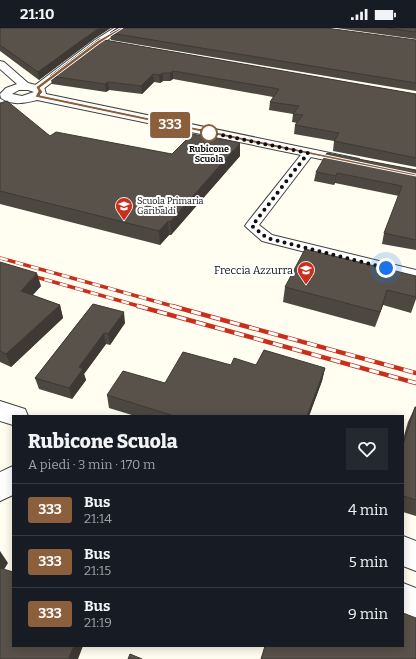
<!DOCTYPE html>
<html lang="it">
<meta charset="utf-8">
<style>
:root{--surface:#171b24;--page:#242831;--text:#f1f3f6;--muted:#9ea1a6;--line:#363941}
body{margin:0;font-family:Bitter,serif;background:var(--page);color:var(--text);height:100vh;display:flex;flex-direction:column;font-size:15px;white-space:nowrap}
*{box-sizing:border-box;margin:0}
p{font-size:13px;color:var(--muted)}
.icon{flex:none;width:22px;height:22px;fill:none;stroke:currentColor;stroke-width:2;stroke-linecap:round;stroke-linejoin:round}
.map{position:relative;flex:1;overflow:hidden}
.sheet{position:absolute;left:12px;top:387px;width:392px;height:232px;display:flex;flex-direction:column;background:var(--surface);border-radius:0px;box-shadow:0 2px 10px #0003}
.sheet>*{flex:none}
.badge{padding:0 8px;border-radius:3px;font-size:14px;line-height:26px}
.you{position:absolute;width:20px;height:20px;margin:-10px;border:3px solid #fff;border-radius:50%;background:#1a73e8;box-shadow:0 0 0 6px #1a73e833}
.map>.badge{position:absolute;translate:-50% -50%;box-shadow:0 0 0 2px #fff}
.round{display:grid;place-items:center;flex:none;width:42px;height:42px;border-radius:0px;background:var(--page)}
.overview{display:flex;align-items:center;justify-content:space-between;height:68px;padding:0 16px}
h1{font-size:19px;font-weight:800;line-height:30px}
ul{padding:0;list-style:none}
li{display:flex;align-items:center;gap:12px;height:52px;padding:0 16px;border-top:1px solid var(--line)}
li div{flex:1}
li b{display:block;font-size:15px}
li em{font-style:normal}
li .badge{min-width:44px;font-weight:700;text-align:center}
.status{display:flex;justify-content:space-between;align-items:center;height:28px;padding:0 20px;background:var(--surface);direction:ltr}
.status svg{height:11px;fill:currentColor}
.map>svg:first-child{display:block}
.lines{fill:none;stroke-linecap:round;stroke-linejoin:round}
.pedestrian-casing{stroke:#424242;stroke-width:2}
.minor-casing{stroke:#424242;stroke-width:2}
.tertiary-casing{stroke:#424242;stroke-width:2}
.pedestrian{fill:#fff;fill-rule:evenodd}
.minor{fill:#fff;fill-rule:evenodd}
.tertiary{fill:#fff;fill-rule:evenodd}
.rail-far1-casing{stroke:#c92f1c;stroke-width:3.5}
.rail-casing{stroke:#c92f1c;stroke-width:4.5}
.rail-far1{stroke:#fff;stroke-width:2.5;stroke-dasharray:8;stroke-linecap:butt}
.rail{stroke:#fff;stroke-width:3;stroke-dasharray:10;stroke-linecap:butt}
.wall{fill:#4c4740}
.shaded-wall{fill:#3e3934}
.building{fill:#58524a;stroke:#3e3934}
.line{fill:#8b5e3c;stroke:#fff}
.walk{stroke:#0f0f0f;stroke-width:4;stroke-dasharray:0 7.2}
.stop-dot{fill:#fff;stroke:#8b5e3c;stroke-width:2}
.labels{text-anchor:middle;stroke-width:4;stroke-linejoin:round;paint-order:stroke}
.far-stop-label{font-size:9px;font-weight:bold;fill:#0f0f0f;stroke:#fff}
.far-poi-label{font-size:9px;fill:#0f0f0f;stroke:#fff;text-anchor:start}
.poi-label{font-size:11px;fill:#0f0f0f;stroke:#fff;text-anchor:end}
</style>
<div class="status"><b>21:10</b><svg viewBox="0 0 49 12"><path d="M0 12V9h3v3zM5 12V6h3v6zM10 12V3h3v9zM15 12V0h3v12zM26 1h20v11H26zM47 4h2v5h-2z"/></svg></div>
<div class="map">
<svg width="416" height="631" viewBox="0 0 416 631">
<rect width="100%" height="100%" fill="#fffef0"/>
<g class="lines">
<defs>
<polygon id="pedestrian" points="308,122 314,125 259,197 272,207 416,242 416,252 262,213 245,198 247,195 304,123"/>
<g id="minor">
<polygon points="114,0 126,0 101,16 42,62 34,62 32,60 34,58 95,12"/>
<polygon points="0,373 25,381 28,388 13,388 13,397 0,393"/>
<polygon points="13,438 13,467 0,473 0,444"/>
<polygon points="403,508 416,513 416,543 403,538"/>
<polygon points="403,555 416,560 416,592 403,587"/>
</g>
<path id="tertiary" d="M 0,33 L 4,34 L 28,55 L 44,59 L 46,66 L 354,130 L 359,131 L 361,134 L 359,137 L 354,138 L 37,72 C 25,75 12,78 1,70 L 0,66 L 6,60 L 17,56 L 0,41 ZM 19,62 L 28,62 L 34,64 L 22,68 L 12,66 Z"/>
</defs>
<!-- pedestrian casing -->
<use href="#pedestrian" class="pedestrian-casing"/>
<!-- minor casing -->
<use href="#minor" class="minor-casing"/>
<!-- tertiary casing -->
<use href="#tertiary" class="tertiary-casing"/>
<!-- pedestrian -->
<use href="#pedestrian" class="pedestrian"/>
<!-- minor -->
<use href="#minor" class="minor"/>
<!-- tertiary -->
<use href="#tertiary" class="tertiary"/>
<defs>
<g id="rail-far1">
<polyline points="0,230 176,279"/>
<polyline points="29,247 142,279"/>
</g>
<g id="rail">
<polyline points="138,278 416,355"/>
<polyline points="172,278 416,345"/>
</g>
</defs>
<!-- rail-far1 casing -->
<use href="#rail-far1" class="rail-far1-casing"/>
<!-- rail casing -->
<use href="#rail" class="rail-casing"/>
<!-- rail-far1 -->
<use href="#rail-far1" class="rail-far1"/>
<!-- rail -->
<use href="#rail" class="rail"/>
</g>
<!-- wall -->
<g class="wall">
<polygon points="0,0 94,11 39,52 0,23"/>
<polygon points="336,0 416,0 416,11"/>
<polygon points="110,5 416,12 416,63 111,12"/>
<polygon points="99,11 416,66 416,139 333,123 334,113 294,106 295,97 297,95 292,94 293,86 269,82 270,74 273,69 173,51 170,53 163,53 160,55 154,54 142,66 109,62 106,64 52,56 50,48"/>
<polygon points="0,75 50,108 172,126 240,128 171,207 169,207 160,217 0,176"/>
<polygon points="416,142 416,222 382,216 384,205 399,168 335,155 334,157 314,153 316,144"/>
<polygon points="0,234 41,258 32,267 60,277 63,290 11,339 0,334"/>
<polygon points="416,248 416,271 411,285 383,277 375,299 283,274 285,259"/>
<polygon points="93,276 125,295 110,317 106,316 84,346 86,352 72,371 39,361 35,350"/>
<polygon points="231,337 256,337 325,340 322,353 309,388 135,388 109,380 107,367 165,355"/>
<polygon points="415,379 416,379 416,488 403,484 403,411 408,394"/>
</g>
<!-- shaded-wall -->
<g class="shaded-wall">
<polygon points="99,0 111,0 94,11 39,52 38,44 93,4"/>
<polygon points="173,43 173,51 170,53 170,45"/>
<polygon points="163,45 163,53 160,55 159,47"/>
<polygon points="153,46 154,54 142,66 141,58"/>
<polygon points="108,54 109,62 106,64 105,56"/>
<polygon points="240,115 240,128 171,207 170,194"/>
<polygon points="337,145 335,155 334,157 336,148"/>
<polygon points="168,193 169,207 160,217 159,203"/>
<polygon points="37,245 41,258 25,276 21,263"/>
<polygon points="387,262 383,277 375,299 380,284"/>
<polygon points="60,277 63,290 11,339 6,326"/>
<polygon points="124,284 125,295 110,317 108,306"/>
<polygon points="104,305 106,316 84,346 86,352 72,371 69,360 79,339"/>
<polygon points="325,340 322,353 309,388 307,388"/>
<polygon points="0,523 8,535 0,548"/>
<polygon points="74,618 83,618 78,631 68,631"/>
</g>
<!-- building -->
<g class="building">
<polygon points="0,0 99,0 93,4 38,44 0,17"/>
<polygon points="117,0 326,0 416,12 416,55 110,5"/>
<polygon points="387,0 416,0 416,4"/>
<polygon points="99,11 416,66 416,130 334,113 339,105 295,97 303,87 293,86 299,78 270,74 279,61 173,43 170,45 163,45 159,47 153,46 141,58 108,54 105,56 50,48"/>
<polygon points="7,73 50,108 56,104 172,126 192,106 240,115 170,194 168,193 159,203 0,163 0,75"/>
<polygon points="327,125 416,142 416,212 384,205 402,158 337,145 336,148 316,144"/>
<polygon points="305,221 416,248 416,269 387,262 380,284 285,259"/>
<polygon points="0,234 37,245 21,263 60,277 6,326 0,323"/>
<polygon points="93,276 124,284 108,306 104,305 79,339 83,341 69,360 35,350"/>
<polygon points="264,322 325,340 307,388 174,388 107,367 123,343 165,355 183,324 231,337 234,330 256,337"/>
<polygon points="415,379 416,379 416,472 403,468 403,417"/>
<polygon points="0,540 13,544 13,618 74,618 68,631 0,631"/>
<polygon points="403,585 416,590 416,631 261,631 265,618 403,618"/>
<polygon points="130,626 142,631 128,631"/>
</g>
<!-- line -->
<polygon class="line" points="120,0 123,0 100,15 40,60 43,64 40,67 416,146 416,148 278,120 35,69 38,63 36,59 97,13"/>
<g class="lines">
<!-- walk -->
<polyline class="walk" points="209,105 202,103 308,125 252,198 267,210 386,240"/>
</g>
<!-- icons -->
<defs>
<symbol id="school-pin" viewBox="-11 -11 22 30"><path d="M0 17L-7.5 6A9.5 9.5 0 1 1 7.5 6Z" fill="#c92f1c" stroke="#fff"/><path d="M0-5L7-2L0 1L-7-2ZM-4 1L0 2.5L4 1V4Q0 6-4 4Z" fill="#fff"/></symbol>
</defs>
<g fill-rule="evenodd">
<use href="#school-pin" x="114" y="168" width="20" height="27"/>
<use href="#school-pin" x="296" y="232" width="20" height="27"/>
</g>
<!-- markers -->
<circle class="stop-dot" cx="209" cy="105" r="8"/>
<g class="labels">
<!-- far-stop labels -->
<g class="far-stop-label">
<text x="209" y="124">Rubicone<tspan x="209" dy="10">Scuola</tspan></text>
</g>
<!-- far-poi labels -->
<g class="far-poi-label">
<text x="137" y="176">Scuola Primaria<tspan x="137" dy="10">Garibaldi</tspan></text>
</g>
<!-- poi labels -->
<g class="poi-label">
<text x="293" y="246">Freccia Azzurra</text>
</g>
</g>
</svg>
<div class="you" style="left:386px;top:240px"></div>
<b class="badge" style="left:170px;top:97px;background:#8b5e3c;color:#fff">333</b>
<section class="sheet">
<div class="overview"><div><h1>Rubicone Scuola</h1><p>A piedi · 3 min · 170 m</p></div><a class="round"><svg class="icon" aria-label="heart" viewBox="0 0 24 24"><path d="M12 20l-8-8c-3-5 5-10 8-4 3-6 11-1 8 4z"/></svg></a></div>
<ul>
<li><span class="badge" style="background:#8b5e3c;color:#fff">333</span><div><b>Bus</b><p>21:14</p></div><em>4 min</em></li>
<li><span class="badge" style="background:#8b5e3c;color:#fff">333</span><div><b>Bus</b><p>21:15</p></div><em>5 min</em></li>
<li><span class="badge" style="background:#8b5e3c;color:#fff">333</span><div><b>Bus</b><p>21:19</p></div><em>9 min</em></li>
</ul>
</section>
</div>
